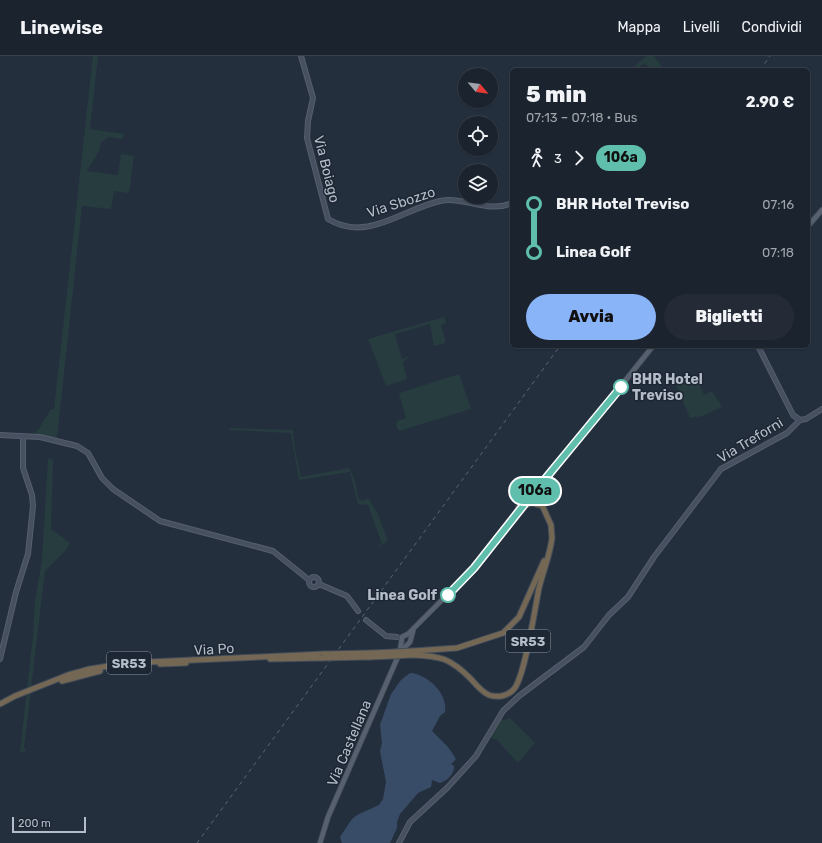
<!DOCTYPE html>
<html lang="it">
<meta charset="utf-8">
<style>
:root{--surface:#1b232e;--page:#242b36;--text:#f1f3f6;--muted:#a0a4aa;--line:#39404a;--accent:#8ab4f8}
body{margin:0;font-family:Rubik,sans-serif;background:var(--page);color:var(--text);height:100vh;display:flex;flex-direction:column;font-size:15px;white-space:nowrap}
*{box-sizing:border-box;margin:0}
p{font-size:13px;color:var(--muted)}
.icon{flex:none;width:22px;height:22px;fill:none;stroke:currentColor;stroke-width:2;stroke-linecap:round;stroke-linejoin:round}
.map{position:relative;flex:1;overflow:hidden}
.panel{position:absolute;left:510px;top:12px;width:300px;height:280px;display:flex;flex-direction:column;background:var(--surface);border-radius:6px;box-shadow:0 1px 3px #0004,0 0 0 1px var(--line)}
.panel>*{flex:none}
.badge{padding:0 8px;border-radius:13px;font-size:14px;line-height:26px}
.needle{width:26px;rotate:119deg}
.tools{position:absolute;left:458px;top:12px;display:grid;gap:8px}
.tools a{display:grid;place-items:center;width:40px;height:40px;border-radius:50%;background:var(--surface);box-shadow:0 1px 3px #0004,0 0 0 1px var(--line);font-size:20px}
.scale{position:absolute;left:12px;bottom:10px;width:74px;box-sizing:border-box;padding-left:4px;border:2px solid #b4bcc9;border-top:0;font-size:11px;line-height:14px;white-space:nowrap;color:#b4bcc9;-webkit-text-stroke:3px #1d2633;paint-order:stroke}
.map>.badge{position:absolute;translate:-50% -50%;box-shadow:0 0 0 2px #fff}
.legs{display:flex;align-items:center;gap:6px;height:44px;padding:0 16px;font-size:13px}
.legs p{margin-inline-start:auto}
.headline{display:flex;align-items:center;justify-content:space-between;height:68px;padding:0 16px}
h1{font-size:22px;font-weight:800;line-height:30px}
.action{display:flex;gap:8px;margin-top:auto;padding:8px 16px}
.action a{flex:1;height:46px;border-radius:24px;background:var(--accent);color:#111;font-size:16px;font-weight:800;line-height:46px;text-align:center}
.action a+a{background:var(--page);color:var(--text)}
ul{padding:0 16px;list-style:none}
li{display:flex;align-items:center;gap:14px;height:48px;font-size:15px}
li i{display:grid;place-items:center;width:6px;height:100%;margin:0 5px;background:currentColor}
li i::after{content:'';width:10px;height:10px;margin:-5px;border:3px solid;border-radius:50%;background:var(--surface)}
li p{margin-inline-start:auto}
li:first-child i{background:linear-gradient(#0000 50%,currentColor 0)}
li:last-child i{background:linear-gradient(currentColor 50%,#0000 0)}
header{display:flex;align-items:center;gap:24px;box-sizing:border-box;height:56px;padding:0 20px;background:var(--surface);border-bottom:1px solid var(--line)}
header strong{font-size:19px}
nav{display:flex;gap:22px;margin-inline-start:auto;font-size:14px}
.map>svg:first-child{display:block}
.green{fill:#263c3f}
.water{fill:#394c67}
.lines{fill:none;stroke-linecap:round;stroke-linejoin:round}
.secondary-casing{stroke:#565f6c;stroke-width:6}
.primary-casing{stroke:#414a57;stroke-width:6}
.highway-casing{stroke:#434c59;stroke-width:7}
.secondary{stroke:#465061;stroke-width:4}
.primary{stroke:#56606e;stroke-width:4.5}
.highway{stroke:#746855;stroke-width:5}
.rail{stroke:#5a6575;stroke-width:1;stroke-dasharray:4 4;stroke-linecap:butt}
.highway-bridge-casing{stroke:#434c59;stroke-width:7;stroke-linecap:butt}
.highway-bridge{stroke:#746855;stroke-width:5}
.line-1-casing{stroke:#fff;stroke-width:9}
.line-1{stroke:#5fbeac;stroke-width:6}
.stop-1-dot{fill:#fff;stroke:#5fbeac;stroke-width:2}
.labels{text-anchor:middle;stroke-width:3;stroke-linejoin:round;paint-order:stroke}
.shield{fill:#1d2633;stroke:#878f9c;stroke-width:1}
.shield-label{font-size:13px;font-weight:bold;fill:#b4bcc9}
.street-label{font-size:14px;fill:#b4bcc9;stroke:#1d2633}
.stop-label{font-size:14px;font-weight:bold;fill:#b4bcc9;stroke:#1d2633;text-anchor:start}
</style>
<header>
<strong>Linewise</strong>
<nav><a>Mappa</a><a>Livelli</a><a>Condividi</a></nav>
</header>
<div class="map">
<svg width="822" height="787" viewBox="0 0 822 787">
<rect width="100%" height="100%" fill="#242f3e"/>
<!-- green -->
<g class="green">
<polygon points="93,0 98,0 90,73 124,78 122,83 109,81 101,86 99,95 87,115 118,119 121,98 134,100 129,137 114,135 111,153 82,150 57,382 34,377 38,374 51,353 54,353"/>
<polygon points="647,0 654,0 664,14 651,14 645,7 635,14 630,14"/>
<polygon points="444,261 446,267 441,269 446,287 434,290 430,268 395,278 402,303 411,299 403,306 407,323 386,330 368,283"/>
<polygon points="459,318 471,353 399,375 396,370 397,365 406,362 399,337"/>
<polygon points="695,318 704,339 712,335 722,351 702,360 690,362 676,329"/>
<polygon points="229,372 293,374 295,394 301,421 349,412 354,422 359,443 362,445 368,442 378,458 388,485 380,490 379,489 382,488 368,449 358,448 350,416 299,424 291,377 229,374"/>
<polygon points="48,402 53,404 51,473 70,487 67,493 45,515 24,691 26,695 20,696 33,580 35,545 42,504"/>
<polygon points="501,662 504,664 510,662 535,687 518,707 497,684 491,681"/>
</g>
<!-- water -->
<path class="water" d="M 410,617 C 427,618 448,637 445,656 L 440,660 L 432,675 L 448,691 L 456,703 L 451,708 L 454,710 C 455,717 447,725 440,727 L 432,724 L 431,731 L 418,737 L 400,758 L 397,766 L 397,772 L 390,787 L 342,787 L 340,781 L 352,763 L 357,759 L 379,749 L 383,743 L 386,726 L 380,695 L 382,687 L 380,669 L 391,638 L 401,624 Z"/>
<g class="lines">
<defs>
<g id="secondary">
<path d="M 301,0 L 313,42 L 308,65 L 307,82 L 328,163 C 367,187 403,153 440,145 C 464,140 488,158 512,147"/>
<polyline points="758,290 793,359 800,364"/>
<polyline points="0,379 40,381 77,390 88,397 102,422 113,433 160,465 273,495 309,524"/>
<circle cx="314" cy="526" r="5"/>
<polyline points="319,528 347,540 358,555"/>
<polyline points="366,564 386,580 397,581"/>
<polyline points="0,603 16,536 28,498 33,450 32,439 23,412 23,381"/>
<polyline points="399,787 410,766 447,732 476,700 503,655 519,640 584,591 609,559 628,541 654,501 721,413 787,377 800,364 806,363 822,353"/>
</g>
<g id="primary">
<polyline points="808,170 822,154"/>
<polyline points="564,401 653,290"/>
<polyline points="554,411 566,398"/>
<polyline points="401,595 410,586 413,575"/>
<polyline points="320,787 328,761 400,596 402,581 408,578 474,512 501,479 521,448"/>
</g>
<g id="highway">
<polyline points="523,450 532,447 539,449"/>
<polyline points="519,451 533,437 556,408"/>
<polyline points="413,595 457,592 503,577 519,561 544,505"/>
<polyline points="371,597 395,596"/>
<path d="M 412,599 C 441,600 450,602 471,623 C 476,629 482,636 489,639 C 498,642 508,640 514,633 C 525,620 535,552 539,532 C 543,516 550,499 552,482 L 551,469 L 537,438 L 533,437"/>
<polyline points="369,601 394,600"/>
<polyline points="270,603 321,602"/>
<polyline points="160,608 186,607"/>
<polyline points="62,625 100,615"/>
<polyline points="0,648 15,640 68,619 90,613 128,607 324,598"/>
</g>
</defs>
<!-- secondary casing -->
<use href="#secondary" class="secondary-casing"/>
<!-- primary casing -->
<use href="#primary" class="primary-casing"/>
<!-- highway casing -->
<use href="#highway" class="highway-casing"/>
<!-- secondary -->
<use href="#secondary" class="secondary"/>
<!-- primary -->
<use href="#primary" class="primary"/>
<!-- highway -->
<use href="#highway" class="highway"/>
<!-- rail -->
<g class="rail">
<polyline points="760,14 770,0"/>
<polyline points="197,787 560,290"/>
</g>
<defs>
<g id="highway-bridge">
<polyline points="395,596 413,595"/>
<polyline points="324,598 371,597"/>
<polyline points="394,600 412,599"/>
<polyline points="321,602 369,601"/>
</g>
</defs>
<!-- highway-bridge casing -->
<use href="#highway-bridge" class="highway-bridge-casing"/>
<!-- highway-bridge -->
<use href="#highway-bridge" class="highway-bridge"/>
</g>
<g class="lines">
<defs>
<polyline id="line-1" points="448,539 474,512 527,445 621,331"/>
</defs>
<!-- line-1 casing -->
<use href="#line-1" class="line-1-casing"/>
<!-- line-1 -->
<use href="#line-1" class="line-1"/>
</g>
<!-- markers -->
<g class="stop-1-dot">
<circle cx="621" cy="331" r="7"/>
<circle cx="448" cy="539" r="7"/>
</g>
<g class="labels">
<!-- shield labels -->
<g class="shield">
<rect x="506" y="574" width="44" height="22" rx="3"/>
<rect x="107" y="596" width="44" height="22" rx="3"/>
</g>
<g class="shield-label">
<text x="528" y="590">SR53</text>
<text x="129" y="612">SR53</text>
</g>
<!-- street labels -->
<g class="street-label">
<text transform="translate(327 113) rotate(76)" y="5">Via Boiago</text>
<text transform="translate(401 146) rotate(-18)" y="5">Via Sbozzo</text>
<text transform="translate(750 384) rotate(-31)" y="5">Via Treforni</text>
<text transform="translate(214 593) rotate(-3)" y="5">Via Po</text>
<text transform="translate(349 687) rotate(-67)" y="5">Via Castellana</text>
</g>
<!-- stop labels -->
<g class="stop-label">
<text x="632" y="328">BHR Hotel<tspan x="632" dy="16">Treviso</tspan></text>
<text x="437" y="544" text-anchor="end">Linea Golf</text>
</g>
</g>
</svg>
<div class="tools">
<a><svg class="needle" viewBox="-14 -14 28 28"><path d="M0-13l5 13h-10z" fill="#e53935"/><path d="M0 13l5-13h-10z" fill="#a0a4aa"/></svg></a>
<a><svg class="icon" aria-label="locate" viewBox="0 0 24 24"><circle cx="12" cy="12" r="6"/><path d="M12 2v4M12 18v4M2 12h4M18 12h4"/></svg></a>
<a><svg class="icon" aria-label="layers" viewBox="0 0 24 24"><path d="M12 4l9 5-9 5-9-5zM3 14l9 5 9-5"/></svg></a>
</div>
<div class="scale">200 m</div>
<b class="badge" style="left:535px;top:435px;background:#5fbeac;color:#111">106a</b>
<section class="panel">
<div class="headline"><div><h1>5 min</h1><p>07:13 – 07:18 · Bus</p></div><b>2.90 €</b></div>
<div class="legs"><svg class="icon" aria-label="walk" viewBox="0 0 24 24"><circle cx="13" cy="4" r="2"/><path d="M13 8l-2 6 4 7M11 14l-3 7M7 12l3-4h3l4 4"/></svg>3<svg class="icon" aria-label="forward" viewBox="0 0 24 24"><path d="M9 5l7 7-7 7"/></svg><b class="badge" style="background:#5fbeac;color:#111">106a</b></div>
<ul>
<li><i style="color:#5fbeac"></i><b>BHR Hotel Treviso</b><p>07:16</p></li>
<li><i style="color:#5fbeac"></i><b>Linea Golf</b><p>07:18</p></li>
</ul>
<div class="action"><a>Avvia</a><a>Biglietti</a></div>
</section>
</div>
